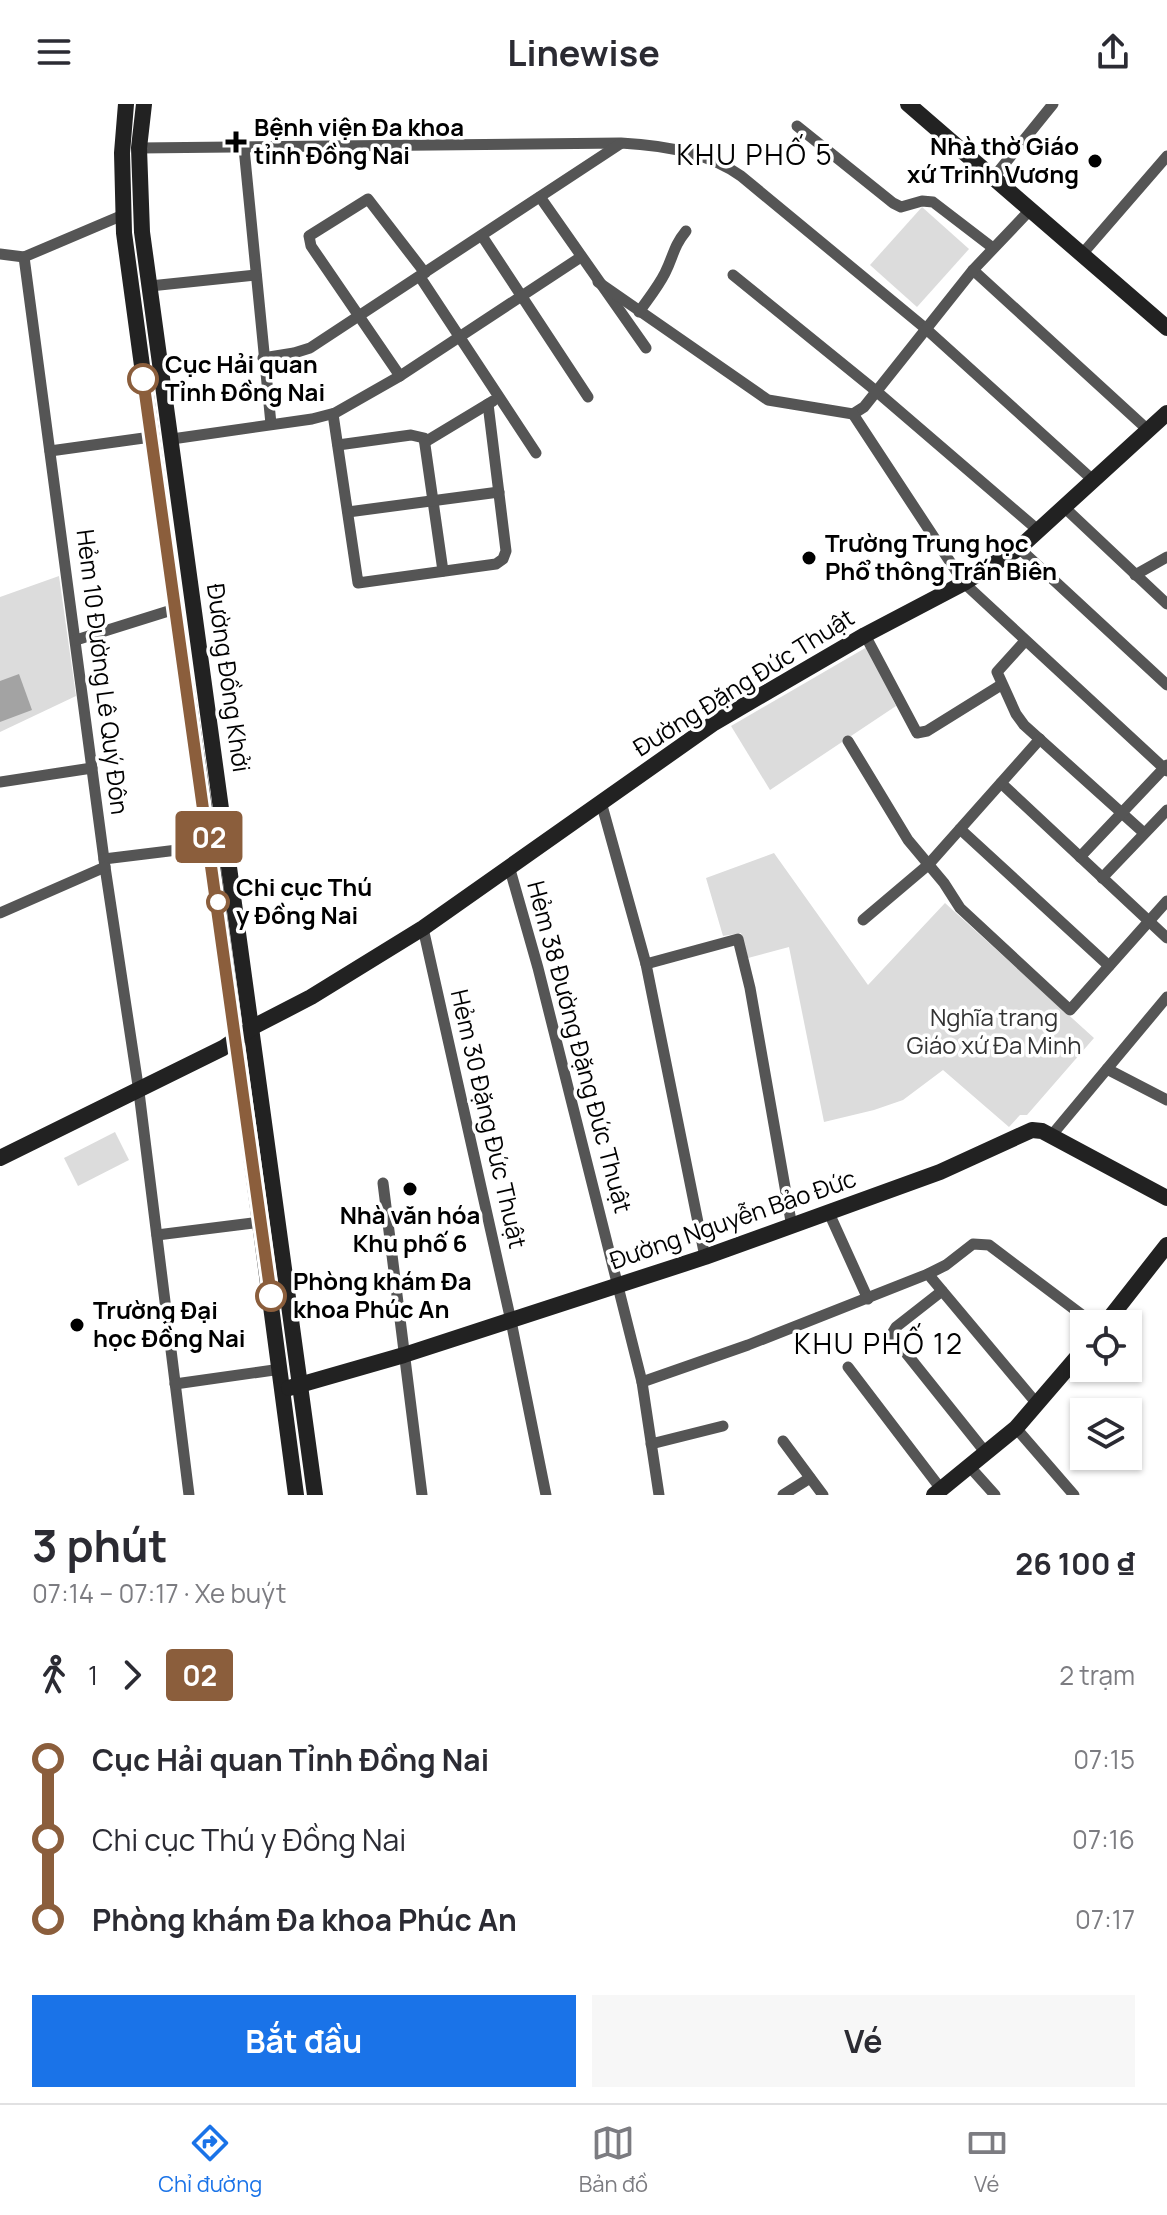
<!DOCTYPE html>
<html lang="vi">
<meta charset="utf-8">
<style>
:root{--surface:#fff;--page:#f7f7f7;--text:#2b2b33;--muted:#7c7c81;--line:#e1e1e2;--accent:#1a73e8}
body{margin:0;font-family:Manrope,sans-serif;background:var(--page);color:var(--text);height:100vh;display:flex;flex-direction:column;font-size:30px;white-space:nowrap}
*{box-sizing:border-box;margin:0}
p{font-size:26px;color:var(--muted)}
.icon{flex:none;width:44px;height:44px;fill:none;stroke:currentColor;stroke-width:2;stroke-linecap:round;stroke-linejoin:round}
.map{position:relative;height:1391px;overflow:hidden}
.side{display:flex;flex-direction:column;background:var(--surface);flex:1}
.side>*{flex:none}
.badge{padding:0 16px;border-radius:6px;font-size:28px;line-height:52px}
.fabs{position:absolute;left:1070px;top:1206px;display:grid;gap:16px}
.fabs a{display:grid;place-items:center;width:72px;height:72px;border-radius:0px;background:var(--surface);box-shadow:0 2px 6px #0004;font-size:40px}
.map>.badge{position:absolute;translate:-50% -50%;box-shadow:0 0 0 4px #fff}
.legs{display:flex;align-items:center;gap:12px;height:88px;padding:0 32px;font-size:26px}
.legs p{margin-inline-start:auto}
.head{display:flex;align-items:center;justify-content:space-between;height:136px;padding:0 32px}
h1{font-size:44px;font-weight:700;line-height:60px}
.action{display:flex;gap:16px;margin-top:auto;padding:16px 32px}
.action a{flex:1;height:92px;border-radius:0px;background:var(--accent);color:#fff;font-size:32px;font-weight:700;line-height:92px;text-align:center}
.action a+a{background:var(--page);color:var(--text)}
ul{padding:0 32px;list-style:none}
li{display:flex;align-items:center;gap:28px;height:80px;font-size:30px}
li i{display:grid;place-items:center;width:12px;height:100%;margin:0 10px;background:currentColor}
li i::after{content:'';width:20px;height:20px;margin:-10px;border:6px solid;border-radius:50%;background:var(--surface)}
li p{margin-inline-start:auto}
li:first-child i{background:linear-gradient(#0000 50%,currentColor 0)}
li:last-child i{background:linear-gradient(currentColor 50%,#0000 0)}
header{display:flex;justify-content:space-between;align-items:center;height:104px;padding:0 32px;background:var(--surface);font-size:36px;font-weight:700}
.menu{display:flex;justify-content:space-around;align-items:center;height:112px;border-top:2px solid var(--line);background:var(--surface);font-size:22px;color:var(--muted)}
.menu a{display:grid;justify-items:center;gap:4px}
.menu .on{color:var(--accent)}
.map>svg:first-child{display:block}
.green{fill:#dcdcdc}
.water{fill:#a3a3a3}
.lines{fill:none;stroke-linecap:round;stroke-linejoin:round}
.street{stroke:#555;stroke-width:11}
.secondary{stroke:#222;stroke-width:16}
.line-1-casing{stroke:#fff;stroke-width:18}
.line-1{stroke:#8b5e3c;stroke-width:12}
.poi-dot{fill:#000;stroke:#fff;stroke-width:3}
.stop-1-dot{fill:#fff;stroke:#8b5e3c;stroke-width:4}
.labels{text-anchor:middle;stroke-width:7;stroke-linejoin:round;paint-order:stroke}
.poi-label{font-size:24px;font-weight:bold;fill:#000;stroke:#fff;text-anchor:start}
.stop-label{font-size:24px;font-weight:bold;fill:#000;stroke:#fff;text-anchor:start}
.street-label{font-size:24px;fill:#000;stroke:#fff}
.park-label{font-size:24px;fill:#333;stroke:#fff}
.quarter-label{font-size:28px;letter-spacing:2px;fill:#000;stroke:#fff}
</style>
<header><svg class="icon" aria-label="menu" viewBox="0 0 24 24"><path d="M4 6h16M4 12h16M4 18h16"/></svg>Linewise<svg class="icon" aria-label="share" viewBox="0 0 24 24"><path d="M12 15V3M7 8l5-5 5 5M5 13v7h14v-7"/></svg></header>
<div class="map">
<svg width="1167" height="1391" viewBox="0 0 1167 1391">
<rect width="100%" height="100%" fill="#fff"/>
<!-- green -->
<g class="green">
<polygon points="922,103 969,145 917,203 870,161"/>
<polygon points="59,472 76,592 0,628 0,493"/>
<polygon points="867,543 896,602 770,686 731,622"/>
<polygon points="774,749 868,881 945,799 1094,934 1027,1011 1020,1011 1009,1023 943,966 903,996 874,1006 824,1018 789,843 748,854 741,829 723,832 706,774"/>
<polygon points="115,1028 129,1056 78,1082 64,1054"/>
</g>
<!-- water -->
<polygon class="water" points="19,570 32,606 0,618 0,577"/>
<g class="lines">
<!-- street -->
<g class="street">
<polyline points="797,22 893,99 901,103 922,97 933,98 993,144"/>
<path d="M 139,44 L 621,39 C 660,41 708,48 741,72 L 925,224 L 1094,377"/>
<polyline points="244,44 271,320"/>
<polyline points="994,73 1053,0"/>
<polyline points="540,93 646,244"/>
<polyline points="482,132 588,293"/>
<polyline points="1083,149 1167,52"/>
<polyline points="0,150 24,153 123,111"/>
<polyline points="24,153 105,763 139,988 189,1391"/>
<polyline points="973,166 1148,326"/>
<polyline points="733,171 876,287 1039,427"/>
<polyline points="420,173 536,349"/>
<polyline points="598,178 768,296 853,310 864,303 973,166 1031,105"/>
<polyline points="150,182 256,171"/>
<path d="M 639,208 C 648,195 658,183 665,169 C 674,151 673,143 686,127"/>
<polyline points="263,254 294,249 310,244 620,40"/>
<polyline points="400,272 311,142 309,132 368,95 425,169"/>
<polyline points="333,310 358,479 496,460 503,455 506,447 488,300"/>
<polyline points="853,310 964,479 1167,667"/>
<polyline points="172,335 312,315 335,309 400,272 581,153"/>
<polyline points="425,338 493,297"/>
<polyline points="338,341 411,331 424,334 443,467"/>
<polyline points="50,347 151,333"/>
<polyline points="1065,404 1167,500"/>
<polyline points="348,408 499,388"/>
<polyline points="1019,444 1167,581"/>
<polyline points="1135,471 1167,453"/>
<polyline points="865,531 917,629 927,627 1001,581"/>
<polyline points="76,536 175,505"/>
<polyline points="1025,537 997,568 1016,610 1024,621 1144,729"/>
<polyline points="848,637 908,736 944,779 960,804 1070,906 1167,797"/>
<polyline points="0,678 92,664"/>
<polyline points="1001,679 1167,834"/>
<polyline points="601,698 646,860 705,1153"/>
<polyline points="960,725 1109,862"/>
<polyline points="1080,753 1167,661"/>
<polyline points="104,755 210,742"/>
<polyline points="509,762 538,864 642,1278 659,1391"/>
<polyline points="1102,774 1167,706"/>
<polyline points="0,809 105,763"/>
<polyline points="863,816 928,761 1040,635"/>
<polyline points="423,824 511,1217 546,1391"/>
<polyline points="646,860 738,835 750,884 792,1123"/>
<polyline points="1107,965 1167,996"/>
<polyline points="1051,1032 1167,893"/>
<polyline points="383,1079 422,1391"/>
<polyline points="829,1109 868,1195"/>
<polyline points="157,1131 261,1118"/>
<polyline points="928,1170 946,1161 973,1140 989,1141 1094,1220"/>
<polyline points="942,1187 896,1223 893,1228 894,1234 986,1349"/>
<polyline points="848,1263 941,1385"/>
<polyline points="642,1278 748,1241 928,1170 1038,1301"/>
<polyline points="175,1280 281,1265"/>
<polyline points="1016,1324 1074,1391"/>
<polyline points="783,1337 823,1391"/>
<polyline points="651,1340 723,1322"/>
<polyline points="969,1362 995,1391"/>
<polyline points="783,1391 810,1374"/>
</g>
<!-- secondary -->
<g class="secondary">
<polyline points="126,0 122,49 124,129 175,505 210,742 296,1391"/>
<polyline points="144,0 139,44 142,128 315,1391"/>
<polyline points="908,0 1167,224"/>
<polyline points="0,1054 223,944 255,922 311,893 423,824 714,619 865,531 964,479 1019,444 1167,309"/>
<polyline points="1105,1220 1167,1141"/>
<polyline points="289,1284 404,1251 705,1153 940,1068 1032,1026 1042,1027 1167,1094"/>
<polyline points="934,1391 1016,1324 1084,1245"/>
</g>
</g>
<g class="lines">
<defs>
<polyline id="line-1" points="143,275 271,1192"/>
</defs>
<!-- line-1 casing -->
<use href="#line-1" class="line-1-casing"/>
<!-- line-1 -->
<use href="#line-1" class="line-1"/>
</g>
<!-- markers -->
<g class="poi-dot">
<path d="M232 26h8v8h8v8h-8v8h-8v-8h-8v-8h8z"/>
<circle cx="1095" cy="57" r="8"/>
<circle cx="809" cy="454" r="8"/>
<circle cx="410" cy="1085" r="8"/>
<circle cx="77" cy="1221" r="8"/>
</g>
<g class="stop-1-dot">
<circle cx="143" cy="275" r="14"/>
<circle cx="218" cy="798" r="10"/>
<circle cx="271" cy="1192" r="14"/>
</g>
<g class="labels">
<!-- poi labels -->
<g class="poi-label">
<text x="254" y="32">Bệnh viện Đa khoa<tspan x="254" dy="28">tỉnh Đồng Nai</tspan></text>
<text x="1079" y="51" text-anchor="end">Nhà thờ Giáo<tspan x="1079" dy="28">xứ Trinh Vương</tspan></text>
<text x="825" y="448">Trường Trung học<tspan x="825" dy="28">Phổ thông Trấn Biên</tspan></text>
<text x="410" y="1120" text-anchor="middle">Nhà văn hóa<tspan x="410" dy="28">Khu phố 6</tspan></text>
<text x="93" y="1215">Trường Đại<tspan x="93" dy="28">học Đồng Nai</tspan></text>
</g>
<!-- stop labels -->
<g class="stop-label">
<text x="165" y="269">Cục Hải quan<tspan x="165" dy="28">Tỉnh Đồng Nai</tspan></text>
<text x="236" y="792">Chi cục Thú<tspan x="236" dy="28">y Đồng Nai</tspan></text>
<text x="293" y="1186">Phòng khám Đa<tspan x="293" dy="28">khoa Phúc An</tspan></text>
</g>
<!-- street labels -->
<g class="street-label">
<text transform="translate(102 568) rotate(83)" y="8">Hẻm 10 Đường Lê Quý Đôn</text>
<text transform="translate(228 574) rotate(82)" y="8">Đường Đồng Khởi</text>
<text transform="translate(744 579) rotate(-32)" y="8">Đường Đặng Đức Thuật</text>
<text transform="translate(579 943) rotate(75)" y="8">Hẻm 38 Đường Đặng Đức Thuật</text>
<text transform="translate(488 1015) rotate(77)" y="8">Hẻm 30 Đặng Đức Thuật</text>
<text transform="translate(733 1116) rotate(-19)" y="8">Đường Nguyễn Bảo Đức</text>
</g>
<!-- park labels -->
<g class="park-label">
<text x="994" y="922">Nghĩa trang<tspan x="994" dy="28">Giáo xứ Đa Minh</tspan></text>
</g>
<!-- quarter labels -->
<g class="quarter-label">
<text x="755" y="61">KHU PHỐ 5</text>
<text x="879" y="1250">KHU PHỐ 12</text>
</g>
</g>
</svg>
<div class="fabs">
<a><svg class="icon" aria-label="locate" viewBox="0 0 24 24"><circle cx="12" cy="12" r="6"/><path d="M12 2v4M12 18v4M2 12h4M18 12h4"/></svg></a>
<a><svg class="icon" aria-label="layers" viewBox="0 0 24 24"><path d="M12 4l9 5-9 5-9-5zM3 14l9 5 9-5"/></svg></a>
</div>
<b class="badge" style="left:209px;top:733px;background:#8b5e3c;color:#fff">02</b>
</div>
<section class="side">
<div class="head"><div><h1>3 phút</h1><p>07:14 – 07:17 · Xe buýt</p></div><b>26 100 ₫</b></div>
<div class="legs"><svg class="icon" aria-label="walk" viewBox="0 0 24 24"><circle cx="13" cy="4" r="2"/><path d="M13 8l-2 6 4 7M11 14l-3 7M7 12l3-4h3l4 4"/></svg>1<svg class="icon" aria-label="forward" viewBox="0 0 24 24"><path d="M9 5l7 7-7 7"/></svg><b class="badge" style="background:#8b5e3c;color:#fff">02</b><p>2 trạm</p></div>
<ul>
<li><i style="color:#8b5e3c"></i><b>Cục Hải quan Tỉnh Đồng Nai</b><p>07:15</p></li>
<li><i style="color:#8b5e3c"></i><span>Chi cục Thú y Đồng Nai</span><p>07:16</p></li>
<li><i style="color:#8b5e3c"></i><b>Phòng khám Đa khoa Phúc An</b><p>07:17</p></li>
</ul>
<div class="action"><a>Bắt đầu</a><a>Vé</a></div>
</section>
<nav class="menu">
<a class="on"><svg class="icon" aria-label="directions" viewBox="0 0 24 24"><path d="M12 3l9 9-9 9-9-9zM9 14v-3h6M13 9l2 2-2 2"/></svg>Chỉ đường</a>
<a><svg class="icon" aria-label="map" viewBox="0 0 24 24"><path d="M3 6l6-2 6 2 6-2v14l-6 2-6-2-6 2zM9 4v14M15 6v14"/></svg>Bản đồ</a>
<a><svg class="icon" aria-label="tickets" viewBox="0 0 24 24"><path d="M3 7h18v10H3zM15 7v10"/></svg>Vé</a>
</nav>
